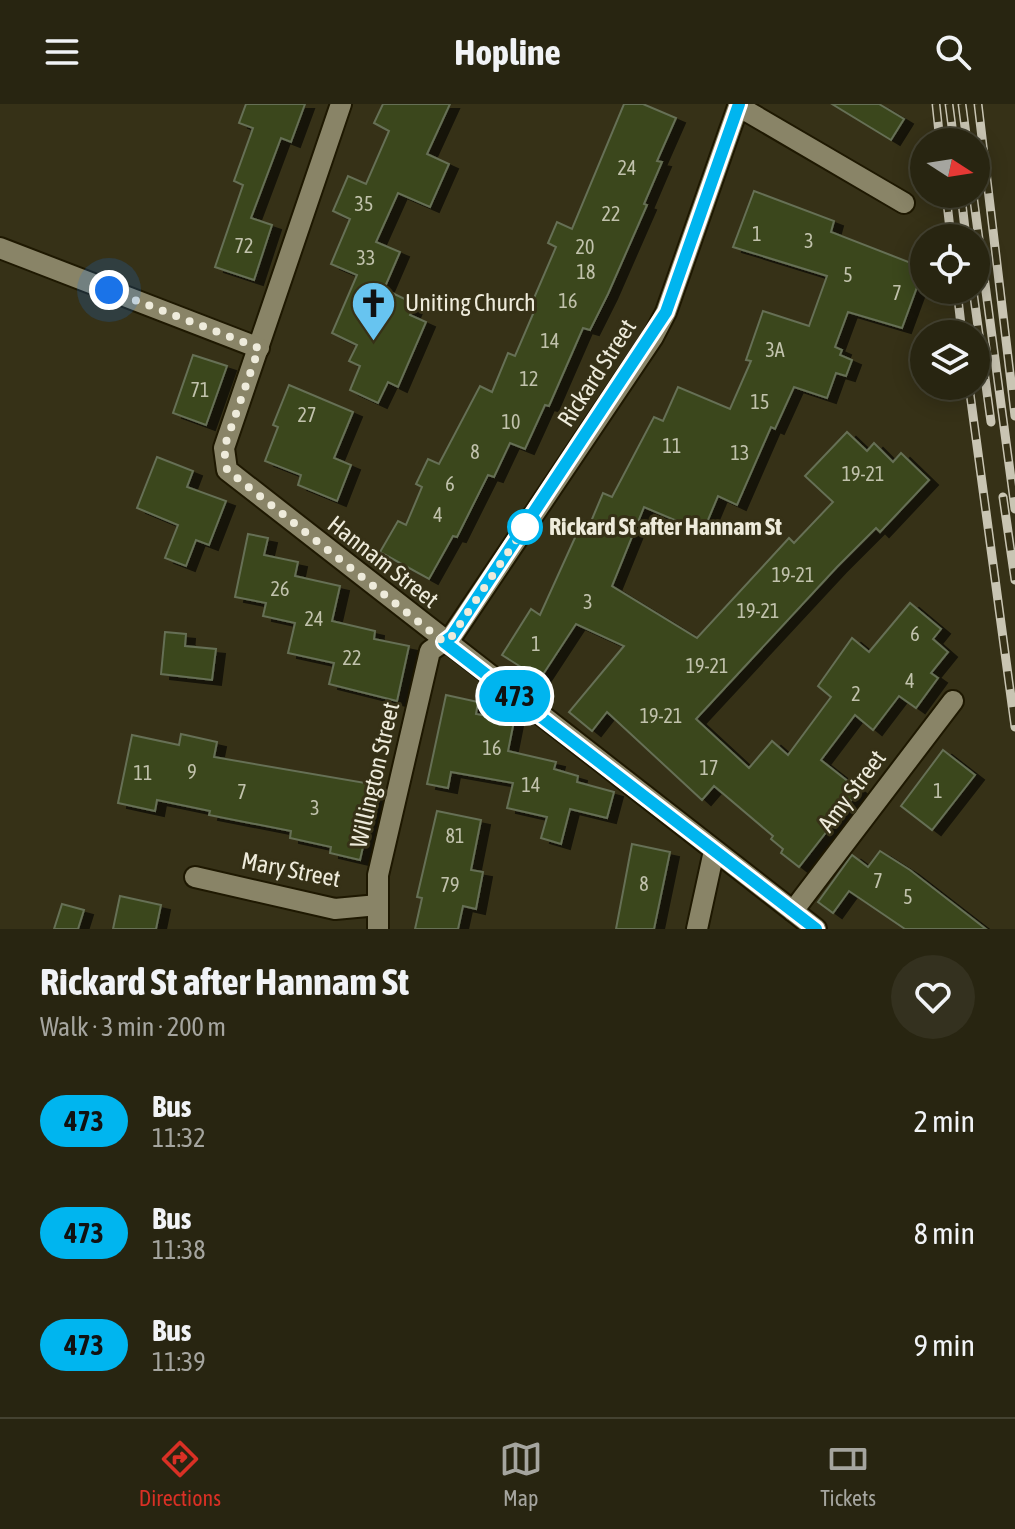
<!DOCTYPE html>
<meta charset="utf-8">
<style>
:root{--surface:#282511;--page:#34311f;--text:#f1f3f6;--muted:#a5a59f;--line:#444231;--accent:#d93025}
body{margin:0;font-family:"Asap Condensed",sans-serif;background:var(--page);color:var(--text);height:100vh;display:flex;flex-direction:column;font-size:30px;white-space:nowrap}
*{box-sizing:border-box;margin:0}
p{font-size:26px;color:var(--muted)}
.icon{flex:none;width:44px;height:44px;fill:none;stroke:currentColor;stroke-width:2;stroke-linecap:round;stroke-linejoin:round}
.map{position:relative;height:825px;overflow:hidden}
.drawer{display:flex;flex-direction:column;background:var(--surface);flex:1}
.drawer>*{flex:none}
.badge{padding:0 16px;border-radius:26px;font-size:28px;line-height:52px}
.needle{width:52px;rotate:102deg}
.fabs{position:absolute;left:910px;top:24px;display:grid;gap:16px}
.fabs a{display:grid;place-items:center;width:80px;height:80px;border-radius:50%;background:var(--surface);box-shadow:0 4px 20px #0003,0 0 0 2px var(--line);font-size:40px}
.you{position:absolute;width:40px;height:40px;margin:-20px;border:6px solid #fff;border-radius:50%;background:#1a73e8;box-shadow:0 0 0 12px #1a73e833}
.map>.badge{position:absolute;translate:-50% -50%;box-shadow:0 0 0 4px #fff}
.round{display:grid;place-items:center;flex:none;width:84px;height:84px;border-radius:42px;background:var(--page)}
.summary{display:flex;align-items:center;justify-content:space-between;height:136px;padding:0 40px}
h1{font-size:38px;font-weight:700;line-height:60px}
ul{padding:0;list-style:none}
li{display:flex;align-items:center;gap:24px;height:112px;padding:0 40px}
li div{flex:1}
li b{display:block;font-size:30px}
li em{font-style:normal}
li .badge{min-width:88px;font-weight:700;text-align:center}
header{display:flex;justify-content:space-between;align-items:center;height:104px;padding:0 40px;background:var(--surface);font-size:36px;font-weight:700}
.dock{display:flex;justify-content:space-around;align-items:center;height:112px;border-top:2px solid var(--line);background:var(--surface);font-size:22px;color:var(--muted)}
.dock a{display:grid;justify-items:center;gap:4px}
.dock .selected{color:var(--accent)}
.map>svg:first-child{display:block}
.building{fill:#3a471d;stroke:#666f55;stroke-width:2;filter:url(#shadow)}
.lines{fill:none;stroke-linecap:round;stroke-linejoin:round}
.minor-casing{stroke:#1e1801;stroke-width:24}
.minor{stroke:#898467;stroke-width:20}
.rail-casing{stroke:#c9c5b3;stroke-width:9}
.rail{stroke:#363117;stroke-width:6;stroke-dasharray:18;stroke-linecap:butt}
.line-casing{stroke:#fff;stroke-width:18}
.line{stroke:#00b5ef;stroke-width:12}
.walk{stroke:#eeebdb;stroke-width:8;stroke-dasharray:0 14.4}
.stop-dot{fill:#fff;stroke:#00b5ef;stroke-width:4}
.labels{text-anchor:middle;stroke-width:6;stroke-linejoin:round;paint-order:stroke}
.number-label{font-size:20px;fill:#c1c2ac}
.poi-label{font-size:24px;fill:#eeebdb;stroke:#363117;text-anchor:start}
.street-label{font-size:24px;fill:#eeebdb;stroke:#363117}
.stop-label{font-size:24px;font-weight:bold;fill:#eeebdb;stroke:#363117;text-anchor:start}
</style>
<header><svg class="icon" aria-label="menu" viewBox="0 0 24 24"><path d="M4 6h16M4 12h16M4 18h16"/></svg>Hopline<svg class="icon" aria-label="search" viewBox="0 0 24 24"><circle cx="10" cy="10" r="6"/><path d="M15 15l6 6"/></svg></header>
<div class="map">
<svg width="1015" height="825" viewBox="0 0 1015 825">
<defs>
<filter id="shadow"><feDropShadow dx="9" dy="5" stdDeviation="0" flood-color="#0009"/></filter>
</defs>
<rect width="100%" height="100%" fill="#363117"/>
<!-- building -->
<g class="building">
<polygon points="246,0 305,0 291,38 281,34 251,114 272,121 254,176 215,163 243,81 234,77 253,24 239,19"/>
<polygon points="383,0 450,0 427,50 449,60 430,103 398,89 376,138 400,148 384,185 415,200 410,211 426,218 398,283 388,278 378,299 350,286 360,262 349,257 357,241 332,229 357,171 331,160 350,115 333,107 348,72 366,80 389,27 374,19"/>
<polygon points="624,0 643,0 676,14 657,57 662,58 644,100 647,101 608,190 590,226 583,224 549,302 545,301 525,345 510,339 494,373 488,371 457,433 453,432 429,475 380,448 398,417 406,421 422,383 416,380 428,355 439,360 480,282 492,288 508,249 515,252 536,203 531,201 556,143 548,139 557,118 572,125"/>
<polygon points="832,0 879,0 904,15 891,36"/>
<polygon points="754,87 834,117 831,128 924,164 902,224 848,208 835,243 842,246 840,251 852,256 846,272 836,269 827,294 794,283 775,325 771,323 737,401 718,392 703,428 644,403 612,482 697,534 789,434 794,439 833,398 805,372 847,328 867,347 874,339 893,358 901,349 929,376 880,428 876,424 837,463 696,615 749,664 772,637 788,651 831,593 818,582 852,534 869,548 910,499 941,525 933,535 948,548 931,569 938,574 916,604 899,592 873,626 855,611 821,656 859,686 799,763 781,749 783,745 771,735 773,732 714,682 702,696 607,608 592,627 569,608 624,542 576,520 540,575 502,551 531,505 540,511 583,416 590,420 603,389 612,393 654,313 663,317 678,283 730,305 751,257 746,256 763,207 809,222 827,172 733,143"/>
<polygon points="193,251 227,262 206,321 173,309"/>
<polygon points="289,281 353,308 334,354 351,361 337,397 298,381 301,371 265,357 278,323 273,321"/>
<polygon points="157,353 193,367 187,383 226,397 209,441 196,436 186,462 165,454 178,421 137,404"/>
<polygon points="248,430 268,434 264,451 298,458 295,472 340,482 332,517 375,527 374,535 409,542 397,597 329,580 334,559 288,549 295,519 263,512 266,499 235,493"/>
<polygon points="165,528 186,530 185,542 216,545 212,576 161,570"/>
<polygon points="446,591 478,598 476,610 514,617 508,647 556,658 554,665 578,672 577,678 614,688 607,714 570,705 561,740 541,734 547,713 507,704 513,679 451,668 448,684 427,680"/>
<polygon points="181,630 217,638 214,653 377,681 360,756 330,749 331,743 290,734 291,727 209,711 210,707 157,696 155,707 118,699 132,631 179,641"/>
<polygon points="943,646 975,671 932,726 901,702"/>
<polygon points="437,707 481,716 471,766 483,768 476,805 463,802 458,825 415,825 422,794 417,793"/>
<polygon points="632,740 670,748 654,825 616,825"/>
<polygon points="880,747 910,766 986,825 905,825 849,787 833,809 818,798 852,751 868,763"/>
<polygon points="120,792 161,801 156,825 113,825"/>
<polygon points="62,800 84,806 78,825 54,825"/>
</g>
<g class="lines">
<defs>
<g id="minor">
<polyline points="341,0 224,344 227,366 816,825"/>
<polyline points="738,2 904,99"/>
<polyline points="0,144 259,244"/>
<polyline points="195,773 335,805 378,801"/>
<polyline points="793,807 953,597"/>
<polyline points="378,825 378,771 430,547 452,532 653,233 666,208 739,0"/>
<polyline points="697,825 714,747"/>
</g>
</defs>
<!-- minor casing -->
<use href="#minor" class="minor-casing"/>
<!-- minor -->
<use href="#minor" class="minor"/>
<defs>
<g id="rail">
<polyline points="936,0 940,38"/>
<polyline points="949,0 954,38"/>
<polyline points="962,0 967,38"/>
<polyline points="978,0 1015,312"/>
<polyline points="946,90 951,134"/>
<polyline points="961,90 966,134"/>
<polyline points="973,90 1015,405"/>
<polyline points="957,186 962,230"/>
<polyline points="973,186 991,318"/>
<polyline points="969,282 1015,623"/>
<polyline points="1003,393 1015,476"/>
</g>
</defs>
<!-- rail casing -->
<use href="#rail" class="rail-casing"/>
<!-- rail -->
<use href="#rail" class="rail"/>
</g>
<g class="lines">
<defs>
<polyline id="line" points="739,0 666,208 452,532 444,538 816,825"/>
</defs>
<!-- line casing -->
<use href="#line" class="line-casing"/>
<!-- line -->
<use href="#line" class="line"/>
<!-- walk -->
<polyline class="walk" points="109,186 259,244 224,344 227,366 444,538 452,532 525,423"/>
</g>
<!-- icons -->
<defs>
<symbol id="church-pin" viewBox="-11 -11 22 30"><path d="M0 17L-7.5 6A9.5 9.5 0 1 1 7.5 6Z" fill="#67c4f0" stroke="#363117"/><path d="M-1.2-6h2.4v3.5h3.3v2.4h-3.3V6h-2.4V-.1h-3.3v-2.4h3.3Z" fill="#111"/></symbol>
</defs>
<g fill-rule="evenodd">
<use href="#church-pin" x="348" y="174" width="51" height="69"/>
</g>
<!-- markers -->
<circle class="stop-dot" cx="525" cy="423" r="16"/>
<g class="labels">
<!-- number labels -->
<g class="number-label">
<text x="627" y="71">24</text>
<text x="364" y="107">35</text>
<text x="611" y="117">22</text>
<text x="757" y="137">1</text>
<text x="809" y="144">3</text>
<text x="244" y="149">72</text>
<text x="585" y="150">20</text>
<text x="366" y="161">33</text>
<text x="586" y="175">18</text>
<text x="848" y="178">5</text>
<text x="897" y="196">7</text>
<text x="568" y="204">16</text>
<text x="550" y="244">14</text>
<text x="775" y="253">3A</text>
<text x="529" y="282">12</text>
<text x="200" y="293">71</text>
<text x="760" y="305">15</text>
<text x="307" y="318">27</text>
<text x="511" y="325">10</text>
<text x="672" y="349">11</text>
<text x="475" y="355">8</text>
<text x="740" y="356">13</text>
<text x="863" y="377">19-21</text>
<text x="450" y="387">6</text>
<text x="438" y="418">4</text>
<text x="793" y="478">19-21</text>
<text x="280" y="492">26</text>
<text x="588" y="505">3</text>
<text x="758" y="514">19-21</text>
<text x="314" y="522">24</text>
<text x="915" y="537">6</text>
<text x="536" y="547">1</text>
<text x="352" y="561">22</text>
<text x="707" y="569">19-21</text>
<text x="910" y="584">4</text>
<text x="856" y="597">2</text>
<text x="661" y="619">19-21</text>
<text x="492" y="651">16</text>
<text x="709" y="671">17</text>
<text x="192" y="675">9</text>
<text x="143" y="676">11</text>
<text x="531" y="688">14</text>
<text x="938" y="694">1</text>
<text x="242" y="695">7</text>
<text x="315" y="711">3</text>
<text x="455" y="739">81</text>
<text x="878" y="784">7</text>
<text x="644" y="787">8</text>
<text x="450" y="788">79</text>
<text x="908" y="800">5</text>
</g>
<!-- poi labels -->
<g class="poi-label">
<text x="405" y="207">Uniting Church</text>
</g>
<!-- street labels -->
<g class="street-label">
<text transform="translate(597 269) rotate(-57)" y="8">Rickard Street</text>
<text transform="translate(383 458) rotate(38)" y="8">Hannam Street</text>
<text transform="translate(375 671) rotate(-77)" y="8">Willington Street</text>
<text transform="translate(852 687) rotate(-53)" y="8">Amy Street</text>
<text transform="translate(291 766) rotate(11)" y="8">Mary Street</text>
</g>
<!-- stop labels -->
<g class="stop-label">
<text x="549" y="431">Rickard St after Hannam St</text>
</g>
</g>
</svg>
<div class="fabs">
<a><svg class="needle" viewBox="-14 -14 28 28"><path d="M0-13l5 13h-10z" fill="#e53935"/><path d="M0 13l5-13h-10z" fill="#a5a59f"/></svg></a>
<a><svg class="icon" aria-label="locate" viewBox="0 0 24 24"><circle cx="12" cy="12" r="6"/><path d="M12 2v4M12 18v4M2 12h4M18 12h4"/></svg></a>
<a><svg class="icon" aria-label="layers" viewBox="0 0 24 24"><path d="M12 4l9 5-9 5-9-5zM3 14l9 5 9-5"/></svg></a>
</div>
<div class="you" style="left:109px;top:186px"></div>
<b class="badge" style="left:515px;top:592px;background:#00b5ef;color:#111">473</b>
</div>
<section class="drawer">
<div class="summary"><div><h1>Rickard St after Hannam St</h1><p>Walk · 3 min · 200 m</p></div><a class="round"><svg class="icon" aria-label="heart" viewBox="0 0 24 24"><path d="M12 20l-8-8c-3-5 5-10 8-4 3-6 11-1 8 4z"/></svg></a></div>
<ul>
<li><span class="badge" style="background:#00b5ef;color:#111">473</span><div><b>Bus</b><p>11:32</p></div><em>2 min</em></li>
<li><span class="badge" style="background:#00b5ef;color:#111">473</span><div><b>Bus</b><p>11:38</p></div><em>8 min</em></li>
<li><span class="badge" style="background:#00b5ef;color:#111">473</span><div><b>Bus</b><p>11:39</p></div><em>9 min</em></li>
</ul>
</section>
<nav class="dock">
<a class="selected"><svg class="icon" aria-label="directions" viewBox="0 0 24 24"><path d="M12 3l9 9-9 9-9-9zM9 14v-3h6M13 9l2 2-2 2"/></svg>Directions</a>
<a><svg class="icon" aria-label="map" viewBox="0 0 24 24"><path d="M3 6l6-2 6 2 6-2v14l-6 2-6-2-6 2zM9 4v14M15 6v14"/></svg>Map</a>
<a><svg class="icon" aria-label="tickets" viewBox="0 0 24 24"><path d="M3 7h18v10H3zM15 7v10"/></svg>Tickets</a>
</nav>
